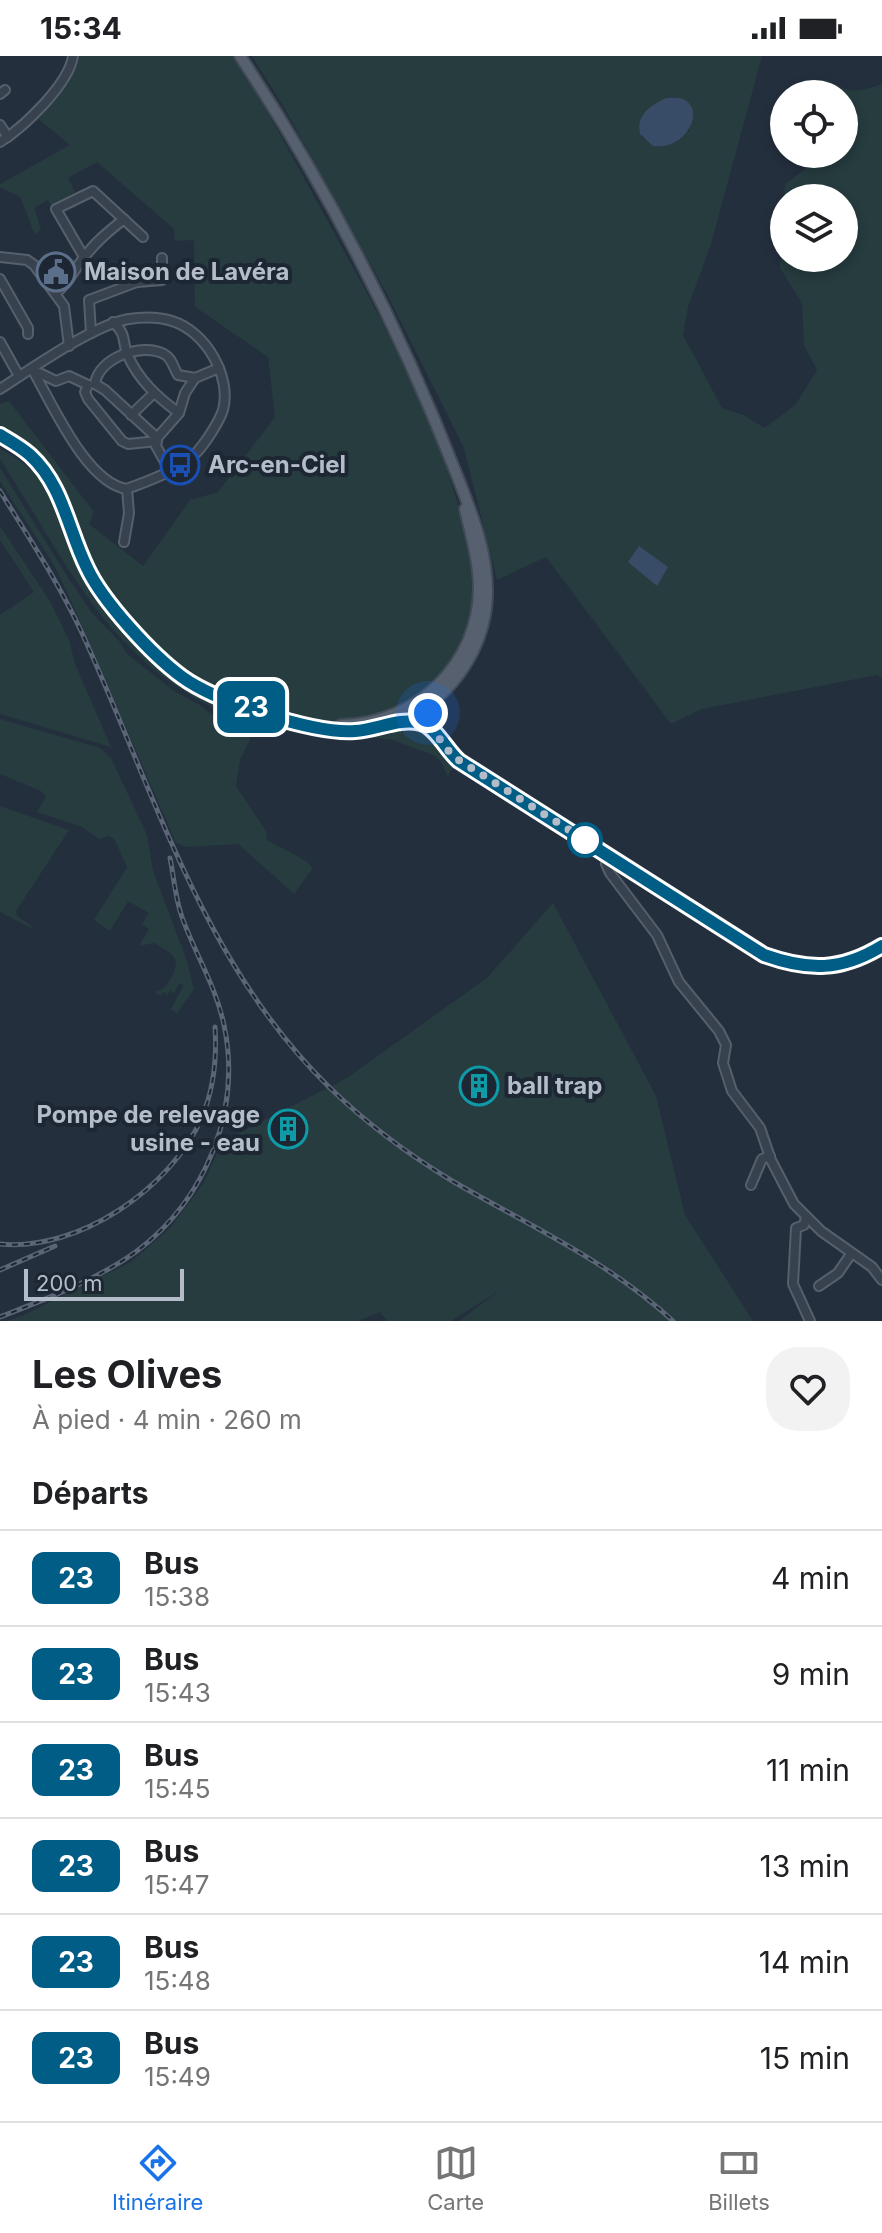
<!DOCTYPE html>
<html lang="fr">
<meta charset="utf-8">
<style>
:root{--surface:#fff;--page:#f2f2f2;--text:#202124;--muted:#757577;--line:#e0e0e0;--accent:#1a73e8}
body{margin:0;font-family:Inter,sans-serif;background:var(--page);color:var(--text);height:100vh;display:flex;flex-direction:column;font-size:30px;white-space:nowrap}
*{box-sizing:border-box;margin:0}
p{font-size:26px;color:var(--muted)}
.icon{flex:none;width:44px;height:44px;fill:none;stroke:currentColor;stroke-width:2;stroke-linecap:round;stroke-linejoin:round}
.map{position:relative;height:1265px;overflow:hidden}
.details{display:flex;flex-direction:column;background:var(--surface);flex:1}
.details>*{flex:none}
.badge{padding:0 16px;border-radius:12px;font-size:28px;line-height:52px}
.controls{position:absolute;left:770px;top:24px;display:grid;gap:16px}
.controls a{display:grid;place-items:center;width:88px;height:88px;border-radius:50%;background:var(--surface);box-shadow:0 4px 12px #0003;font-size:40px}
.scale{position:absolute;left:24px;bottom:20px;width:160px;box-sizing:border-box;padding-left:8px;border:4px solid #b4bcc9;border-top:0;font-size:22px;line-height:28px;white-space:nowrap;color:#b4bcc9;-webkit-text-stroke:6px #1d2633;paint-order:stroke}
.you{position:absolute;width:40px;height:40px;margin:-20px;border:6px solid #fff;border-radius:50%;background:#1a73e8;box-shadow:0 0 0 12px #1a73e833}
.map>.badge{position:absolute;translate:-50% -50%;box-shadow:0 0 0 4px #fff}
h2{padding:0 32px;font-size:30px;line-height:72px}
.round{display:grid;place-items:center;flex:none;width:84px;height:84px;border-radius:32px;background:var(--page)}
.head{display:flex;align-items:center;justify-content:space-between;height:136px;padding:0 32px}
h1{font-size:38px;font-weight:700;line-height:60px}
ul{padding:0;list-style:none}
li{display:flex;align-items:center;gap:24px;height:96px;padding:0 32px;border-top:2px solid var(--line)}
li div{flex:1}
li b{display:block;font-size:30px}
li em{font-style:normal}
li .badge{min-width:88px;font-weight:700;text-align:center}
.status{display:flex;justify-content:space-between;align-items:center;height:56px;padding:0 40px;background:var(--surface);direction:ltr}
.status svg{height:22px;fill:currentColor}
.menu{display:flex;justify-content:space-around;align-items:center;height:112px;border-top:2px solid var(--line);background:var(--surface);font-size:22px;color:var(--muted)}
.menu a{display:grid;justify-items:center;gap:4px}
.menu .selected{color:var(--accent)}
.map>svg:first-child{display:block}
.green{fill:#263c3f;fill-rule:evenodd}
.water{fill:#394c67}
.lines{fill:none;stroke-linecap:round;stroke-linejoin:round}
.minor-casing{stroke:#565f6c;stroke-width:12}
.major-casing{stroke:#414a57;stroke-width:14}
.minor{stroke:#38414e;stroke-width:8}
.major{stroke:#56606e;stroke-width:10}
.rail-casing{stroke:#5a6575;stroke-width:5}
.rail{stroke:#1d2633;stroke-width:2;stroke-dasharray:6;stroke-linecap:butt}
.line-casing{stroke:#fff;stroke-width:18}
.line{stroke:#005d86;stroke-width:12}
.walk{stroke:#b4bcc9;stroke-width:8;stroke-dasharray:0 14.4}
.stop-dot{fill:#fff;stroke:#005d86;stroke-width:4}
.labels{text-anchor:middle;stroke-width:8;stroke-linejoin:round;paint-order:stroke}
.poi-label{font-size:24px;font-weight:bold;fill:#b4bcc9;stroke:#1d2633;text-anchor:start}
</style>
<div class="status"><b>15:34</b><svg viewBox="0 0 49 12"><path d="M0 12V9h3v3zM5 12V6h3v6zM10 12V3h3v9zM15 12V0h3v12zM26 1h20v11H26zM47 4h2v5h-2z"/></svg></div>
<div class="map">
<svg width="882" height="1265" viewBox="0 0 882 1265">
<rect width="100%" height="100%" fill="#242f3e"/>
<!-- green -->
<g class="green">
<path d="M 78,0 L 234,0 C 271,60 304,122 338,184 C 385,270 433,357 459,452 C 466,481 476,510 475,540 C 474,580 452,615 422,638 C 355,688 273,659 204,628 C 163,609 102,537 85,496 C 67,454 62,418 22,388 C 15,383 7,380 0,375 L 0,348 L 9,345 L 94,456 L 89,468 L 143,510 L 190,444 L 218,436 L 275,361 L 268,301 L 195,251 L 194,184 L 175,185 L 174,173 L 97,106 L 68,122 L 75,136 L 51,149 L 48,144 L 34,152 L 41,173 L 35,179 L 20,141 L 0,131 L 0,128 L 70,89 L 36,61 L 69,25 Z"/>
<path d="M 252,0 L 762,0 L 711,188 L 688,251 L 683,279 L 722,352 L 743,359 L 765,372 L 796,348 L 817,314 L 804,289 L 802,247 L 780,212 L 785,128 L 818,104 L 812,98 L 844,98 L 844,38 L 813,38 L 826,23 C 850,38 856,37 882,28 L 882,622 L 877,619 L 702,653 L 671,668 L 546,501 L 497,524 L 464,392 L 388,240 L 282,48 ZM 670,41 L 676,41 L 690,74 L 671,87 L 643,83 L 639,74 L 663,43 ZM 784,142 L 844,142 L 844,202 L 784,202 Z"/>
<path d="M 0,393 C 60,421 57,470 84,521 C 99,551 150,605 178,625 C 213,651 301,679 345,679 C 368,678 401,660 423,671 C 435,677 444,698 453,709 L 448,721 L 441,706 L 435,700 L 393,684 L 376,682 L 327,683 L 232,664 C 221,660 216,653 206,648 C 100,591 63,499 0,403 Z"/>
<polygon points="0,412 67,520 92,557 120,586 127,598 174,635 200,649 215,661 255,673 240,704 236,730 266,775 267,784 306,805 313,812 294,838 238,788 188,791 176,787 68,538 54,509 0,425"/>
<polygon points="0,470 50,545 69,584 75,608 111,691 0,658 0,559 34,536 0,484"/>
<path d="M 0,663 L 100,692 L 111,702 L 147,779 L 153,815 L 186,902 L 194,933 L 177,957 L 171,953 L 184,929 L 179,927 L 174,937 L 170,935 L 168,939 L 163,936 L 161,940 L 154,936 C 163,934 165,932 170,924 C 183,902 173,898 154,887 L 139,890 L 149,873 L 142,868 L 149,857 L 128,845 L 110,875 L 94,864 L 127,811 L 115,784 L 109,780 L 99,783 L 82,771 L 37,756 L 46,741 L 41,735 L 0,718 Z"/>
<polygon points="0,750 69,774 16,855 17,860 32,870 31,872 0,856"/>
<polygon points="553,847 656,1040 685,1159 753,1265 459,1265 500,1234 451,1265 387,1265 380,1256 358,1265 7,1265 24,1259 131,1206 171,1171 203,1128 223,1085 347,1022 487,922"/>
</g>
<!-- water -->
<g class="water">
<path d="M 666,42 C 712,35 694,95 653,90 L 640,78 C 636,58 650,50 666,42 Z"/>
<polygon points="639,490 668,511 657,530 628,506"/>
</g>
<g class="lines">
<defs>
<g id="minor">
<polyline points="0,38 5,34"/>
<polyline points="0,69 8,81"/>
<path d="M 0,86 C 24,71 69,28 73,0"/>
<polyline points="0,201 27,204 34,209 64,250 69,290"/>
<polyline points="84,201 56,153 93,135 143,181"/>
<polyline points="0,223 28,272 28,278"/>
<path d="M 55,237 C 68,229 73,215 83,203 C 94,187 109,175 124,163"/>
<path d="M 113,266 C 128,280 121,284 128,300 C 139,324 157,341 179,357"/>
<polyline points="91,277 89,244 137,226 162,224 162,202"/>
<polyline points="0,286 19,320"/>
<path d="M 32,313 C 52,347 86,427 127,433"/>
<polyline points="33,314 56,325 69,320 88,329"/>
<path d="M 95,328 C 98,302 142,286 164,298 C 172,302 173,311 178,319 L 195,322 L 219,312"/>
<polyline points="95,328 105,334 157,382"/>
<polyline points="88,329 85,336 88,343 122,385 128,388 157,385"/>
<path d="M 0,333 C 31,313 95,268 129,263 C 142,261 159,261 172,265 C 205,275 232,320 223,354 C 219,366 206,386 197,396 C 180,414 150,424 127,433"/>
<polyline points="131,359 153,338"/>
<polyline points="169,413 156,390 157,382 179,357 185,337 195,322"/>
<polyline points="124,486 129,457 127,433"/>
<polyline points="420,650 428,657 438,678"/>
<path d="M 417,651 L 427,670 L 459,705 L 764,899 C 809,915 840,915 882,890"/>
<polyline points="607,798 606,808 610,817 657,879 679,926 719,975 726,989 723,1007 732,1035 760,1072 771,1104 794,1148 821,1175 872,1211 882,1224"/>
<polyline points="751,1129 762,1103 770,1100"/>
<polyline points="806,1161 804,1169 796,1172 793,1228 810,1265"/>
<polyline points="819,1230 838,1217 851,1198"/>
</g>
<g id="major">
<path d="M 0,382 C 60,405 62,461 87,512 C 104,548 161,611 197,630 C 218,641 241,648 264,656 C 317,673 368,688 420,655 C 461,628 487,583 487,535 C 487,495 472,458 458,422 C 401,275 327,131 240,0"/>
<path d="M 341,669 C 416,668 479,608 479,532 C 479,506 471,479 465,453"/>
</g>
</defs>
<!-- minor casing -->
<use href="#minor" class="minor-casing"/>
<!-- major casing -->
<use href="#major" class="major-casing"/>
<!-- minor -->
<use href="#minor" class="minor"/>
<!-- major -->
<use href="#major" class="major"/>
<defs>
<g id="rail">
<path d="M 0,435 C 29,482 59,527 82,577 C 154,734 202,907 329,1031 C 366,1067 409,1099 454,1126 C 530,1170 608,1205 673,1265"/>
<path d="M 0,1188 C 78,1196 172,1132 202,1061 C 214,1032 217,1002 215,971"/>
<polyline points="0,1214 55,1190"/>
<path d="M 0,1261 C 46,1243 97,1224 137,1195 C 206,1143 242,1054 224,969 C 216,930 195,898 182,861 C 175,842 174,821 170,802"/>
</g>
</defs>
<!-- rail casing -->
<use href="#rail" class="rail-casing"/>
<!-- rail -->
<use href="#rail" class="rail"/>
</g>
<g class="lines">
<defs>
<path id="line" d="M 0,379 C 10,385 21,391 30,399 C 63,429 68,474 87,512 C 103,546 152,599 182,621 C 216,646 314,678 355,675 C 377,674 399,661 421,667 C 436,671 447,695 459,705 L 764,899 C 809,915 841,915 882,890"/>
</defs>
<!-- line casing -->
<use href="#line" class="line-casing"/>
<!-- line -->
<use href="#line" class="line"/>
<!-- walk -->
<polyline class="walk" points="428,657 441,686 454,701 585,784"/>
</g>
<!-- icons -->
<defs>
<symbol id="civic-ring" viewBox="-11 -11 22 22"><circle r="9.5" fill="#1d2633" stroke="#5c6f8a" stroke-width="1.5"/><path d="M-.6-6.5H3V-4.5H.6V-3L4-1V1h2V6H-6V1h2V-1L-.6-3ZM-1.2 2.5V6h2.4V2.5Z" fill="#5c6f8a"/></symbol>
<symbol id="bus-ring" viewBox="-11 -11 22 22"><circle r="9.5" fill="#1d2633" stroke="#1a4fb4" stroke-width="1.5"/><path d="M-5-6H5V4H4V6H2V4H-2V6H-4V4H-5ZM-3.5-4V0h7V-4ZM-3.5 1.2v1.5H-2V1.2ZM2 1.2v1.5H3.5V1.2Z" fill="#1a4fb4"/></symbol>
<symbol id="building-ring" viewBox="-11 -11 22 22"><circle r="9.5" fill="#1d2633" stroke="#0f9aa8" stroke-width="1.5"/><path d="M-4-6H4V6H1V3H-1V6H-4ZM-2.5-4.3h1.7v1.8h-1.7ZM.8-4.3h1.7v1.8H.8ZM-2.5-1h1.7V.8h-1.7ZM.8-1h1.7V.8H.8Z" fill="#0f9aa8"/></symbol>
</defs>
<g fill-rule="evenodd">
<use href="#civic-ring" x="34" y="194" width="44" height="44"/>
<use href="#bus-ring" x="158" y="387" width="44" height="44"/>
<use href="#building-ring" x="457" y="1008" width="44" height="44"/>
<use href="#building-ring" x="266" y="1051" width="44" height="44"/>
</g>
<!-- markers -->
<circle class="stop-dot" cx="585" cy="784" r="16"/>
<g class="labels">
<!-- poi labels -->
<g class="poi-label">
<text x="84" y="224">Maison de Lavéra</text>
<text x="208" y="417">Arc-en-Ciel</text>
<text x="507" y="1038">ball trap</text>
<text x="260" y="1067" text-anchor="end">Pompe de relevage<tspan x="260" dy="28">usine - eau</tspan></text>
</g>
</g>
</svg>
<div class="controls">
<a><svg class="icon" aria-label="locate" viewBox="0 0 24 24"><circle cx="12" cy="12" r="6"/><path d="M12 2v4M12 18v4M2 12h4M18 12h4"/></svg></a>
<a><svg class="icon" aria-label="layers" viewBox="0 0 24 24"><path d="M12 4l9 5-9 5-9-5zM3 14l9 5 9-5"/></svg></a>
</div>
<div class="scale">200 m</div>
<div class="you" style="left:428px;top:657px"></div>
<b class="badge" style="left:251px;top:651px;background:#005d86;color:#fff">23</b>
</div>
<section class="details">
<div class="head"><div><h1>Les Olives</h1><p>À pied · 4 min · 260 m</p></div><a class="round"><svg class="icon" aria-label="heart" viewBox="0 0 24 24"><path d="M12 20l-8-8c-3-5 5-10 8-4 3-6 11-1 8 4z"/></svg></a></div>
<h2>Départs</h2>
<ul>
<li><span class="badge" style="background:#005d86;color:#fff">23</span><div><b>Bus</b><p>15:38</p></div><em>4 min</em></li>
<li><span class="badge" style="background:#005d86;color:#fff">23</span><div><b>Bus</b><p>15:43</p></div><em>9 min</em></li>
<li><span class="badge" style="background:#005d86;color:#fff">23</span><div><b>Bus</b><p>15:45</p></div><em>11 min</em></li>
<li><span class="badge" style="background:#005d86;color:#fff">23</span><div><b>Bus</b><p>15:47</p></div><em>13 min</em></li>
<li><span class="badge" style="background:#005d86;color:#fff">23</span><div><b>Bus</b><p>15:48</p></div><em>14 min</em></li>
<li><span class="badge" style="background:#005d86;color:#fff">23</span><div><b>Bus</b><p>15:49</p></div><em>15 min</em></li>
</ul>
</section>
<nav class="menu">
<a class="selected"><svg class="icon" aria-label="directions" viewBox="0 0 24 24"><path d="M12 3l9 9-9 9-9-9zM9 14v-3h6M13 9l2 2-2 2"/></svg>Itinéraire</a>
<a><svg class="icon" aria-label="map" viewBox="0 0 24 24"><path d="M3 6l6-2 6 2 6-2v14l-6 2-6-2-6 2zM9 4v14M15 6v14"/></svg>Carte</a>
<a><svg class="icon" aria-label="tickets" viewBox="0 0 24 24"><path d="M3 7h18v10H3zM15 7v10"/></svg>Billets</a>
</nav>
